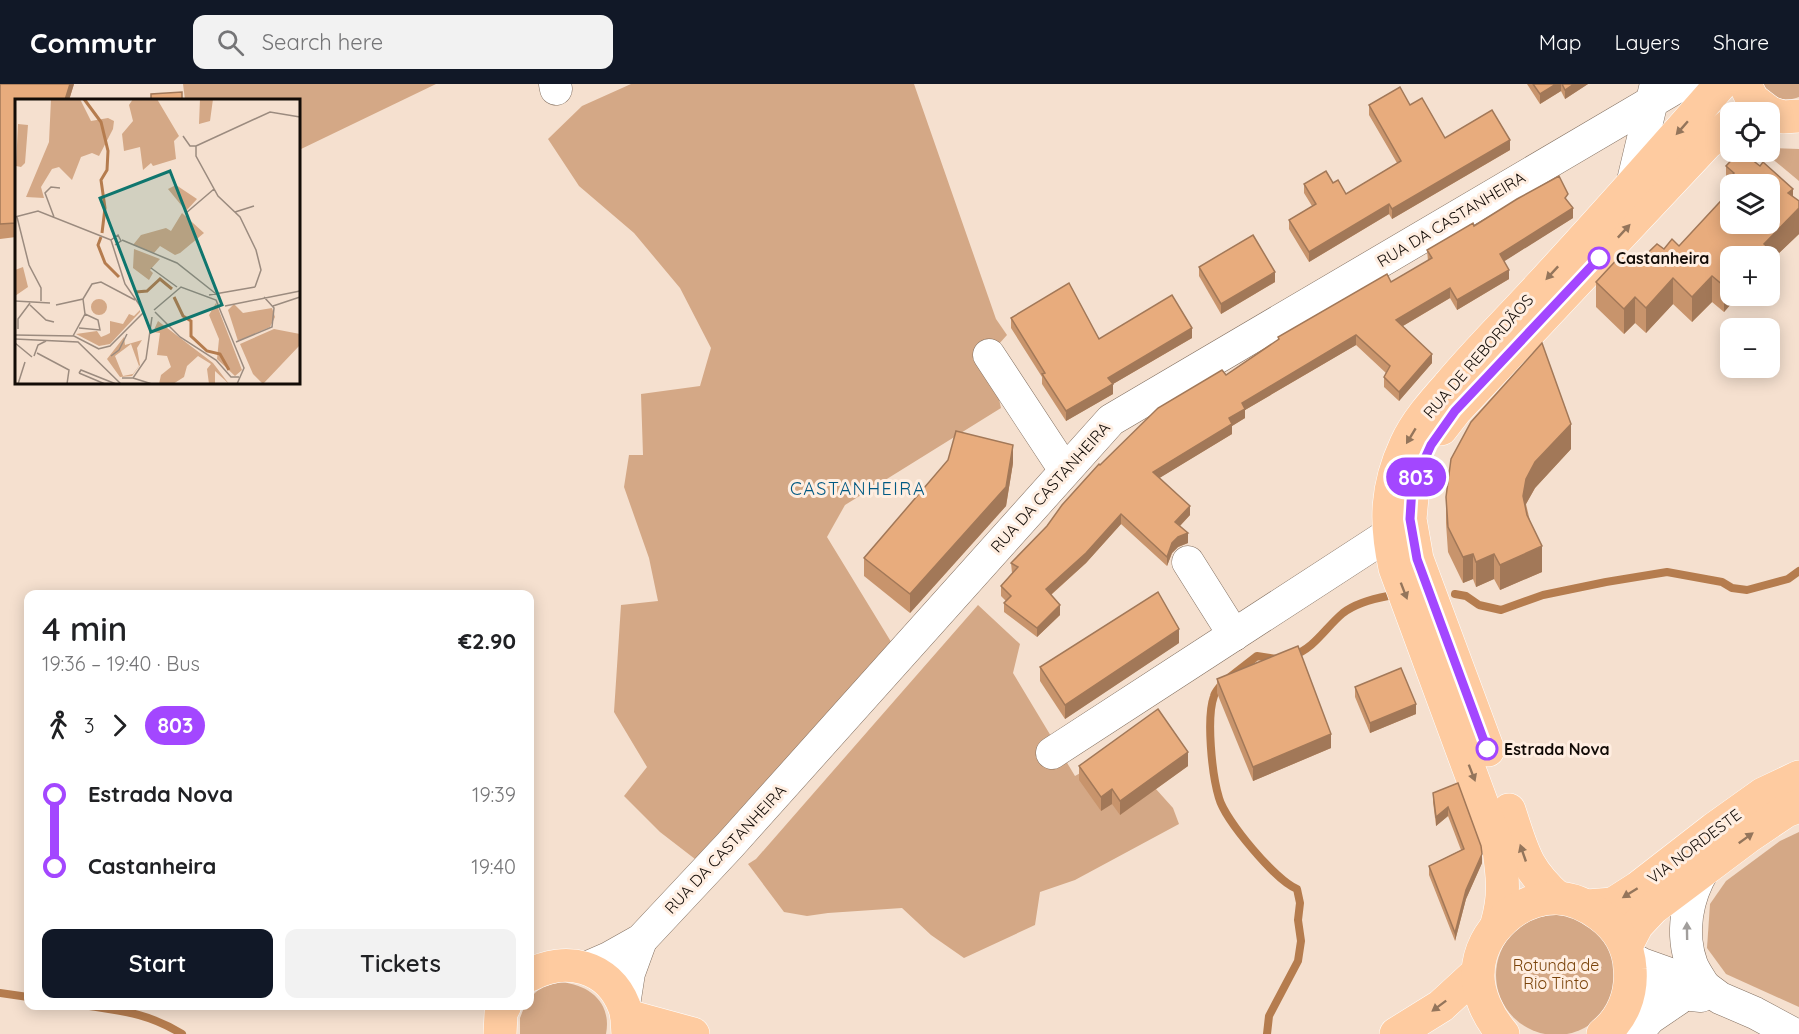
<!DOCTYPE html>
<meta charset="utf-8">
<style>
:root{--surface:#fff;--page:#f2f2f2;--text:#202124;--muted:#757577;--accent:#111827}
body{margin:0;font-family:Quicksand,sans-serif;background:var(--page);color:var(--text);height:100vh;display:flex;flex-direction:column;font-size:22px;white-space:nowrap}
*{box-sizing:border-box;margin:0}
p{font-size:20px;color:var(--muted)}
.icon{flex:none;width:33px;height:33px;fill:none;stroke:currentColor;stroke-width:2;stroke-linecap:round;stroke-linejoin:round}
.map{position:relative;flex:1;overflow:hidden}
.drawer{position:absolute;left:24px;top:506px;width:510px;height:420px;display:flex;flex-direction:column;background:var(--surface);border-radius:12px;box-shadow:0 3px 15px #0003}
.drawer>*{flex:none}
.badge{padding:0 12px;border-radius:20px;font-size:21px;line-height:39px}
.buttons{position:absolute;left:1720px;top:18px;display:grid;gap:12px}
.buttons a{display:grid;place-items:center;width:60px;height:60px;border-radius:12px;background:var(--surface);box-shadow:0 3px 15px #0003;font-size:30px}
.map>.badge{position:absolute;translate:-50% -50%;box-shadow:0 0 0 3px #fff}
.legs{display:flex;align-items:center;gap:9px;height:66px;padding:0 18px;font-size:20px}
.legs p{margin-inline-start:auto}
.overview{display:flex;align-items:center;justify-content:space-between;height:102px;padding:0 18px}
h1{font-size:33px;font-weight:600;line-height:45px}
.cta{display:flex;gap:12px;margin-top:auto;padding:12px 18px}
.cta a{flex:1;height:69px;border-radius:12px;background:var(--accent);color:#fff;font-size:24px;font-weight:600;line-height:69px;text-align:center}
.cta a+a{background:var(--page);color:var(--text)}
ul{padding:0 18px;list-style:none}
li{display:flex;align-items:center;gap:21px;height:72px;font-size:22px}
li i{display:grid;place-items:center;width:9px;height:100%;margin:0 8px;background:currentColor}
li i::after{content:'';width:15px;height:15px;margin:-8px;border:4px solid;border-radius:50%;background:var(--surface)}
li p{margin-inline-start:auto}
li:first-child i{background:linear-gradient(#0000 50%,currentColor 0)}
li:last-child i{background:linear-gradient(currentColor 50%,#0000 0)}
header{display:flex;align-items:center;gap:36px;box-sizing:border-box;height:84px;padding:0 30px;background:var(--accent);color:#fff}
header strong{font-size:28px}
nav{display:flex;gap:33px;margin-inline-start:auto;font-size:21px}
.search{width:420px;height:54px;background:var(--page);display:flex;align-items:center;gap:15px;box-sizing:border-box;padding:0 21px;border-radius:12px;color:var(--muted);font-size:22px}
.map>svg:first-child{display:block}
.green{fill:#d4a886}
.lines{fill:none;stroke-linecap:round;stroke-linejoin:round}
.stream{stroke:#b57c4e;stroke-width:8}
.minor-casing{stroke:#837061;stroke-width:33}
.major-casing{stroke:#fff;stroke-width:34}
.minor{stroke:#fff;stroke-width:32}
.major{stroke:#fecba0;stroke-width:33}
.wall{fill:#c8946c;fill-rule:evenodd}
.shaded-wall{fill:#a27858}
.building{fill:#e8ac7d;stroke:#a27858;stroke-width:1.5}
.oneway{fill:#94755b}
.oneway2{fill:#a19e9c}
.line-1-casing{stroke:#fff;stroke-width:14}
.line-1{stroke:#a347ff;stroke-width:9}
.stop-1-dot{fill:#fff;stroke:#a347ff;stroke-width:3}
.labels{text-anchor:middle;stroke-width:6;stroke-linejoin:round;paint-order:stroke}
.street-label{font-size:16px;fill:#130c07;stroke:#ffeee1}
.stop-label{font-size:16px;font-weight:bold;fill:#130c07;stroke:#ffeee1;text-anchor:start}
.park-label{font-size:16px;fill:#7a430a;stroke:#ffeee1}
.neighbourhood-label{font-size:18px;letter-spacing:1.5px;fill:#005983;stroke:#ffeee1}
.inset-river{fill:none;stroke:#b57c4e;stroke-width:3}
.inset-road{fill:none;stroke:#9b8b7f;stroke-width:1.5}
.view{fill:#0f766e;fill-opacity:0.15;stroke:#0f766e;stroke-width:3}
.inset-edge{fill:none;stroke:#130c07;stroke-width:3}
</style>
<header>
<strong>Commutr</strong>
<div class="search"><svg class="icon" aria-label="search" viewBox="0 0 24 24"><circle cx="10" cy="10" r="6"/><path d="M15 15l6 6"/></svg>Search here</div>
<nav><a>Map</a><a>Layers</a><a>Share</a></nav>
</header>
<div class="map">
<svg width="1799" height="950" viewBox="0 0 1799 950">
<rect width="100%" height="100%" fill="#f5e0cf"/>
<!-- green -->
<g class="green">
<polygon points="183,0 436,0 299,66 298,16 185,16"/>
<polygon points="631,0 914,0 996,235 1007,251 989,271 1001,324 845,421 827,453 893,561 695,775 660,748 624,712 647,683 614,628 621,521 658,517 649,474 624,403 629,371 643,371 641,310 700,302 711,264 680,204 634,149 579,102 548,55 582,22"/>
<path d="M 1763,0 L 1799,0 L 1799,13 C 1784,19 1771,13 1763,0 Z"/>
<polygon points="1770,64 1799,65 1799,97 1764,68 1770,68"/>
<polygon points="978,521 1020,560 1013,589 1075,692 1121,666 1173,724 1179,740 1075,796 1040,808 1035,841 964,874 931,851 902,824 828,829 807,832 784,828 748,780 756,775"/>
<polygon points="1799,748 1799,923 1726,890 1707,864 1710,820 1726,797 1780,757"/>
<circle cx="1556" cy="891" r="60"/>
<path d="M 561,898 C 590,901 612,919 606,950 L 520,950 L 520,934 L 525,921 L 530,921 C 530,905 549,901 561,898 Z"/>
</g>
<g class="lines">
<!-- stream -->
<g class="stream">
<polyline points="1455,510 1466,512 1479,521 1501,526 1543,511 1606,498 1667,488 1722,498 1732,504 1747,506 1788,495 1799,487"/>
<path d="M 1292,572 C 1315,564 1325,544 1343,529 C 1356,519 1372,515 1388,512"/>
<polyline points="1230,593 1257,572 1277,575"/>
<path d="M 1221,601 C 1219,604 1215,608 1214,612 C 1206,634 1212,691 1219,714 C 1225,736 1276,797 1297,805 L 1300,819 L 1298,836 L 1301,857 L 1298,877 L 1269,932 L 1267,950"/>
<polyline points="0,909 28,913"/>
<path d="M 83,921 C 122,927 148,929 182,950"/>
</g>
<defs>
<g id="minor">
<polyline points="555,0 556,5"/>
<polyline points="1632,101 1655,4"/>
<polyline points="989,271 1064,385"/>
<polyline points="1188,478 1234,551"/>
<polyline points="1052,669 1389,450"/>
<polyline points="1629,873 1642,880 1704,902 1720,914 1755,929 1794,950"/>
<polyline points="586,884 609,874 641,856 730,761 1111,336 1682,0"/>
<path d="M 1704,902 C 1700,895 1695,888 1692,881 C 1680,849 1687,813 1704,785"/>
<polyline points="624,921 629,889 641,856"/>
<polyline points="1624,926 1663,908 1701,912"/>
<polyline points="1636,950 1650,934 1678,915"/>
</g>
<g id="major">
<polyline points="1745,0 1752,15 1769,28"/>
<polyline points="1770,29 1783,33 1799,32"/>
<polyline points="1441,345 1455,327 1707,59 1731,40"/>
<polyline points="1413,402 1410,435 1417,475 1488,666"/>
<path d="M 1509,726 C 1523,768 1525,784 1558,814"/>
<polyline points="1588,822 1613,820 1638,804 1714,745 1763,710 1799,693"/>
<path d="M 1497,840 C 1505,811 1503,795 1499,766 L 1395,484 C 1385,438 1386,403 1406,360 C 1416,338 1433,319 1449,301 C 1474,271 1502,243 1529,214 C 1594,144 1658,72 1721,0"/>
<polyline points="1626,862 1637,841 1653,824 1749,752 1786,727 1799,722"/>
<path d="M 530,891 C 565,872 608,881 624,922 C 628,931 627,941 628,950"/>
<polyline points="627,932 693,950"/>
<polyline points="500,950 501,929 505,921"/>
<polyline points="1396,950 1441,922 1478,888"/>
<path d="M 1503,950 C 1489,934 1477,910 1478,888 C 1480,847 1518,813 1558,814 C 1574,815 1588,822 1600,831 C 1618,844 1629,863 1630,885 C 1632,910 1623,934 1603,950"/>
</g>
</defs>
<!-- minor casing -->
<use href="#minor" class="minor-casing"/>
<!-- major casing -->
<use href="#major" class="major-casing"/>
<!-- minor -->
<use href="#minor" class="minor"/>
<!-- major -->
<use href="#major" class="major"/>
</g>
<!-- wall -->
<g class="wall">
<polygon points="0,0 74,0 69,16 16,16 16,153 0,155"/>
<polygon points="1527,0 1588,0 1565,15 1561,7 1540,20"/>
<polygon points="1369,21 1410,21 1445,54 1510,66 1392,135 1389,130 1309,178 1289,145 1289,136 1312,122 1304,109 1304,100 1333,99 1346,110 1397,79 1369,31"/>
<path d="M 1739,68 L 1742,68 L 1760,82 L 1763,78 L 1793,105 L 1793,113 L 1799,117 L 1799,150 L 1776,172 L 1776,195 L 1770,202 L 1770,172 L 1731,172 L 1731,212 L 1738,212 L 1724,228 L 1712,218 L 1692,238 L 1673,220 L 1646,249 L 1635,239 L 1624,250 L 1596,223 L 1596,198 L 1622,170 L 1635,181 L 1657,160 L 1664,165 L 1672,155 L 1679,162 L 1728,109 L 1726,107 L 1726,82 ZM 1731,100 L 1770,100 L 1770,140 L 1731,140 Z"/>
<polygon points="1568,118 1573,134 1504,177 1509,195 1457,226 1450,214 1403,242 1432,279 1399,317 1384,303 1384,293 1386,289 1356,261 1245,326 1245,334 1232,342 1232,350 1159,394 1190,431 1180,442 1188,459 1178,463 1172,469 1167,482 1121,440 1086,479 1051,511 1060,531 1037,553 1004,528 1004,519 1006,517 1001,512 1001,502 1012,489 1011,479 1047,442 1100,381 1226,291 1278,256 1278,253 1391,198 1428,177 1427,166 1474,142"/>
<polygon points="1199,183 1275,198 1221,230 1199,192"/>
<polygon points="1739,212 1762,212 1752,222"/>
<polygon points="1011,234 1099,255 1192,254 1113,300 1113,310 1066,337 1042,300 1042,293 1011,244"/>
<polygon points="1571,365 1535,404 1526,420 1542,488 1500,506 1494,495 1476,503 1473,495 1463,499 1448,468 1446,439 1446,413"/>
<polygon points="1013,379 1006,422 910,529 864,492 864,474"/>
<polygon points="1179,559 1065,635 1040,597 1040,583"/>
<polygon points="1217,595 1331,664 1253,697 1217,609"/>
<polygon points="1355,603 1416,630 1370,649 1355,613"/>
<polygon points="1079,682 1188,682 1120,731 1112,720 1101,727 1079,696"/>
<polygon points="1458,699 1482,779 1466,815 1455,857 1429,791 1429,782 1461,766 1448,732 1436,742 1433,718 1433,709"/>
</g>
<!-- shaded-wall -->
<g class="shaded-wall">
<polygon points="70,0 74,0 69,16 65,16"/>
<polygon points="1556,0 1561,0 1561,7 1540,20 1540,10"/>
<polygon points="1574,0 1588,0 1565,15 1565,6"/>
<polygon points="1510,56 1510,66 1392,135 1392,125"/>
<polygon points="1793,105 1793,130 1788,109"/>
<polygon points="1389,120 1389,130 1309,178 1309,168"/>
<polygon points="1573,124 1573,134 1500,180 1500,170"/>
<polygon points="1799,124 1799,150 1776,172 1776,195 1770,202 1770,172 1764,160"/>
<polygon points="1509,186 1509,195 1457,226 1457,216"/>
<polygon points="1275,188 1275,198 1221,230 1221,220"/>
<polygon points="1712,192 1712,218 1692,238 1692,213"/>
<polygon points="1673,194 1673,220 1646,249 1646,224"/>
<polygon points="1731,195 1731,212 1738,212 1724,228 1724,202"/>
<polygon points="1450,204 1450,214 1396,246 1396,236"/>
<polygon points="1752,212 1762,212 1752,222"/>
<polygon points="1635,213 1635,239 1624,250 1624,225"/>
<polygon points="1192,244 1192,254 1113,300 1113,310 1066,337 1066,327 1108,294"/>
<polygon points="1356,251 1356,261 1245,326 1245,334 1232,342 1232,350 1153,398 1153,388 1229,334 1242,319"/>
<polygon points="1432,270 1432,279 1399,317 1399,308"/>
<polygon points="1571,340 1571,365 1535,404 1526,420 1523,437 1523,412 1526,395 1535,378"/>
<polygon points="1013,361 1013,379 1006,422 910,529 910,510"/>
<polygon points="1190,422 1190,431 1175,447 1175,438"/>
<polygon points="1121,430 1121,440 1086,479 1046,515 1046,505"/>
<polygon points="1188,449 1188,459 1178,463 1172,469 1167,482 1167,473 1172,459 1178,453"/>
<polygon points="1542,462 1542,488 1500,506 1500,481"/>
<polygon points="1473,470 1473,495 1463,499 1463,473"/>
<polygon points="1494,470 1494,495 1476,503 1476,478"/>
<polygon points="1060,521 1060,531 1037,553 1037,544"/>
<polygon points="1179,545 1179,559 1065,635 1065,621"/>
<polygon points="1416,620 1416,630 1370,649 1370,639"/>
<polygon points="1331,650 1331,664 1253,697 1253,683"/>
<polygon points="1188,668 1188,682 1120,731 1120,717"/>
<polygon points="1112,705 1112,720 1101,727 1101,713"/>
<polygon points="1448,723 1448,732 1436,742 1436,733"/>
<polygon points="1482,770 1482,779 1466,815 1455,857 1455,849 1466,806"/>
</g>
<!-- building -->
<g class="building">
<polygon points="0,0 70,0 65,16 16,16 16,139 0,140"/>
<polygon points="1533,0 1556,0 1540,10"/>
<polygon points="1562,0 1574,0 1565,6"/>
<polygon points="1400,3 1410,21 1422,14 1445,54 1492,26 1510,56 1392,125 1389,120 1309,168 1289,136 1316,120 1304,100 1326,87 1333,99 1338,96 1346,110 1401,77 1369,21"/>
<polygon points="182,8 182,16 151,16 151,10"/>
<polygon points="1739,68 1742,68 1760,82 1763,78 1793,105 1788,109 1799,117 1799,124 1764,160 1776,170 1770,177 1770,172 1731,172 1731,195 1724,202 1712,192 1692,213 1673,194 1646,224 1635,213 1624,225 1596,198 1622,170 1635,181 1657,160 1664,165 1672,155 1679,162 1731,106 1731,140 1770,140 1770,100 1733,100 1728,96 1734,89 1726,82"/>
<polygon points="1559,92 1568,110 1565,114 1573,124 1500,170 1509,186 1457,216 1450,204 1396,236 1432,270 1399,308 1384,293 1390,282 1356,251 1242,319 1245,325 1229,334 1232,340 1153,388 1190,422 1175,438 1188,449 1178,453 1172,459 1167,473 1121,430 1086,469 1046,505 1060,521 1037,544 1004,519 1011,512 1001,502 1018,483 1011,479 1047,442 1062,421 1099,380 1100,381 1158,324 1222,286 1226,291 1279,255 1278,253 1387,190 1391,198 1432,174 1427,166 1473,139 1474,142 1517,115"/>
<polygon points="1253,151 1275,188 1221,220 1199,183"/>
<polygon points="1069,199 1099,255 1172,211 1192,244 1108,294 1113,300 1066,327 1042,290 1045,289 1011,234"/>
<polygon points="1542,259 1571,340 1535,378 1526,395 1523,412 1527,431 1542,462 1500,481 1494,470 1476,478 1473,470 1463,473 1448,443 1446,413 1451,375 1471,338"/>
<polygon points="956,347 1013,361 1006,403 910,510 864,474 948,376"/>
<polygon points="1158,508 1179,545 1065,621 1040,583"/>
<polygon points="1298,562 1331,650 1253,683 1217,595"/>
<polygon points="1401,584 1416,620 1370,639 1355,603"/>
<polygon points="1158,625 1188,668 1120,717 1112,705 1101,713 1079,682"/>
<polygon points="1458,699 1481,762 1482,770 1466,806 1455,849 1429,782 1464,765 1448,723 1436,733 1433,709"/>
</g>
<!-- one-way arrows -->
<defs><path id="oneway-solid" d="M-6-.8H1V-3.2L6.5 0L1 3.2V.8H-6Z" transform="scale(1.5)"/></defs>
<g class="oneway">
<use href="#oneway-solid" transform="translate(1682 44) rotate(131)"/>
<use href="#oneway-solid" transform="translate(1624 147) rotate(-47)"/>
<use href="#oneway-solid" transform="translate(1552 189) rotate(133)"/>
<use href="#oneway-solid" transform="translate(1411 352) rotate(121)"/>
<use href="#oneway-solid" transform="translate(1404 507) rotate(69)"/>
<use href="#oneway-solid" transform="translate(1472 689) rotate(69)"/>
<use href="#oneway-solid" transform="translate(1746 754) rotate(-36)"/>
<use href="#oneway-solid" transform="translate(1523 769) rotate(-109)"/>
<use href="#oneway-solid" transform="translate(1630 809) rotate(148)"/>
<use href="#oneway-solid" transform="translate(1439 922) rotate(143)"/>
</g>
<use class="oneway2" href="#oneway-solid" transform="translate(1687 847) rotate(-91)"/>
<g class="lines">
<defs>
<polyline id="line-1" points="1487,665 1417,475 1410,435 1412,403 1431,361 1455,327 1599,174"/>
</defs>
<!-- line-1 casing -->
<use href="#line-1" class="line-1-casing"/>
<!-- line-1 -->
<use href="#line-1" class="line-1"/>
</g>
<!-- markers -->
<g class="stop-1-dot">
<circle cx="1599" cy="174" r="10"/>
<circle cx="1487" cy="665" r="10"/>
</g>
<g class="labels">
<!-- street labels -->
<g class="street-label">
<text transform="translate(1451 135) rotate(-31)" y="6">RUA DA CASTANHEIRA</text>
<text transform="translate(1478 272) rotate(-49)" y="6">RUA DE REBORDÃOS</text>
<text transform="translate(1050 403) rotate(-48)" y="6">RUA DA CASTANHEIRA</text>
<text transform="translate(1694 762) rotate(-37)" y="6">VIA NORDESTE</text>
<text transform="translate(725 765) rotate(-47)" y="6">RUA DA CASTANHEIRA</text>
</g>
<!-- stop labels -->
<g class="stop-label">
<text x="1616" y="180">Castanheira</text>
<text x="1504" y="671">Estrada Nova</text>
</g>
<!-- park labels -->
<g class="park-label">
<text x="1556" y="887">Rotunda de<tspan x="1556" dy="18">Rio Tinto</tspan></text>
</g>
<!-- neighbourhood labels -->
<g class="neighbourhood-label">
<text x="858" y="411">CASTANHEIRA</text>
</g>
</g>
<!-- overview -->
<g transform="translate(15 15)">
<rect width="285" height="285" fill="#f5e0cf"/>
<path d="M 36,0 L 65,0 L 76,22 L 93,19 L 99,22 L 98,30 L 84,57 L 77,54 L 66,58 L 57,81 L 44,68 L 37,70 L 26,88 L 29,99 L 11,98 L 34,43 ZM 118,0 L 142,0 L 164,37 L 159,42 L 161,60 L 138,67 L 136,64 L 128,71 L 125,48 L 109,52 L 107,35 L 118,22 L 114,6 ZM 185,0 L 198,0 L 195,22 L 184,25 ZM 3,25 L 13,26 L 10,64 L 6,68 L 1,67 ZM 161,86 L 182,100 L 171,112 L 153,90 ZM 167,114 L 189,134 L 165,154 L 160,156 L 145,147 L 139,154 L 118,146 L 126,136 L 151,129 L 156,132 ZM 119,150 L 145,160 L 135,171 L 138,174 L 134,181 L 118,169 ZM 8,168 L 13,188 L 0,197 L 0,171 ZM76 208a8 8 0 1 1 16 0a8 8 0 1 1-16 0ZM 201,204 L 227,271 L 220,277 L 202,260 L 204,240 L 194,216 ZM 219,205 L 228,214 L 257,209 L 260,218 L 255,228 L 223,242 L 213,211 ZM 125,211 L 125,213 L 95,245 L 84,247 L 61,235 L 82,232 L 86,238 L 91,236 L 95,234 L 95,222 L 108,225 L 114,215 L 119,217 ZM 143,222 L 198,264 L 214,285 L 200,272 L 200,285 L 194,285 L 192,270 L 196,265 L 183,257 L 172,267 L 169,278 L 158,285 L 144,285 L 146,276 L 156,268 L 152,257 L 142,256 L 145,234 L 138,233 ZM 259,230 L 285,235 L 285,246 L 248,285 L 238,275 L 225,245 ZM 109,238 L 110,246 L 127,241 L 122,249 L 125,266 L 117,277 L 105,278 L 92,260 ZM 116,245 L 124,267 L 118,275 L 108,277 L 100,257 Z" fill="#d4a886" fill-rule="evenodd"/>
<path class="inset-river" d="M 69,0 L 86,23 L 93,52 L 92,71 L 86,81 L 90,109 L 87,134M 86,138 L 83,146 L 90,164 L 104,178M 121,193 L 132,192 L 145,180 L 157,190M 159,198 L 168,217 L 176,222 L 176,237 L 192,252 L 205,255 L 214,271"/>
<path class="inset-road" d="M 168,37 L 175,47 L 181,47M 181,47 L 181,57 L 203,97 L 225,118 L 241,151 L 246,171 L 240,188M 181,47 L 255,13 L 285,18M 220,113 L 239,107M 171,114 L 199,90M 0,118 L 23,112 L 96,141M 2,118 L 14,166 L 26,189 L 26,202M 39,118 L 30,94 L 36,88 L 45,89M 107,141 L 162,164 L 205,198M 100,146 L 106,142 L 103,136 L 96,141 L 110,185 L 128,211M 136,169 L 162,188M 194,196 L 240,188M 0,202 L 35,204M 15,206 L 31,221 L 39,223M 41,206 L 68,200 L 77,185 L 86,183 L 120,201M 210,207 L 285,192M 258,207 L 285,198M 139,211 L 166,188 L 201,201 L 229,269 L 222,285M 140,213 L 165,238 L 201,261 L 216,278 L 224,278M 64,229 L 85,231 L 83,221 L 70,215M 3,230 L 3,220 L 15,204M 0,236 L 59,237 L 84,250M 58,237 L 70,215 L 68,200M 0,240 L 63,243 L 106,285M 221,243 L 257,228 L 259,209 L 249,198M 0,244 L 17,258M 83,250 L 95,247 L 128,214M 22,254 L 54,271 L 52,285M 19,257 L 23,246 L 31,242M 96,257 L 104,251 L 112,235M 64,274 L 66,271 L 101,285M 64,274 L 90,285M 107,279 L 118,279 L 131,260 L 137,218M 118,279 L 137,285M 3,285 L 10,263"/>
<path class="view" d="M 155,72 L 207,206 L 136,233 L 85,99 Z"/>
<rect width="285" height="285" class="inset-edge"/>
</g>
</svg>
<div class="buttons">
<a><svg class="icon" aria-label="locate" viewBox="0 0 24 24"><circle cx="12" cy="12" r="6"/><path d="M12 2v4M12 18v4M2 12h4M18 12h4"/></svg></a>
<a><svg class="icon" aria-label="layers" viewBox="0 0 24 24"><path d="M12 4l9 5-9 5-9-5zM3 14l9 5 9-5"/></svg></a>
<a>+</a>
<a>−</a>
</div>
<b class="badge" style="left:1416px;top:393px;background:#a347ff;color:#fff">803</b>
<section class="drawer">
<div class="overview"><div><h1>4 min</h1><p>19:36 – 19:40 · Bus</p></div><b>€2.90</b></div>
<div class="legs"><svg class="icon" aria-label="walk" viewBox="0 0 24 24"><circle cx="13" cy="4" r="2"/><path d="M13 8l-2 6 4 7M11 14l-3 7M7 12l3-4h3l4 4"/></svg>3<svg class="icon" aria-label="forward" viewBox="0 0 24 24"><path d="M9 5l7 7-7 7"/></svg><b class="badge" style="background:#a347ff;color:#fff">803</b></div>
<ul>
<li><i style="color:#a347ff"></i><b>Estrada Nova</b><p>19:39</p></li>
<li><i style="color:#a347ff"></i><b>Castanheira</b><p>19:40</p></li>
</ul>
<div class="cta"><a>Start</a><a>Tickets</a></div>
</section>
</div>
